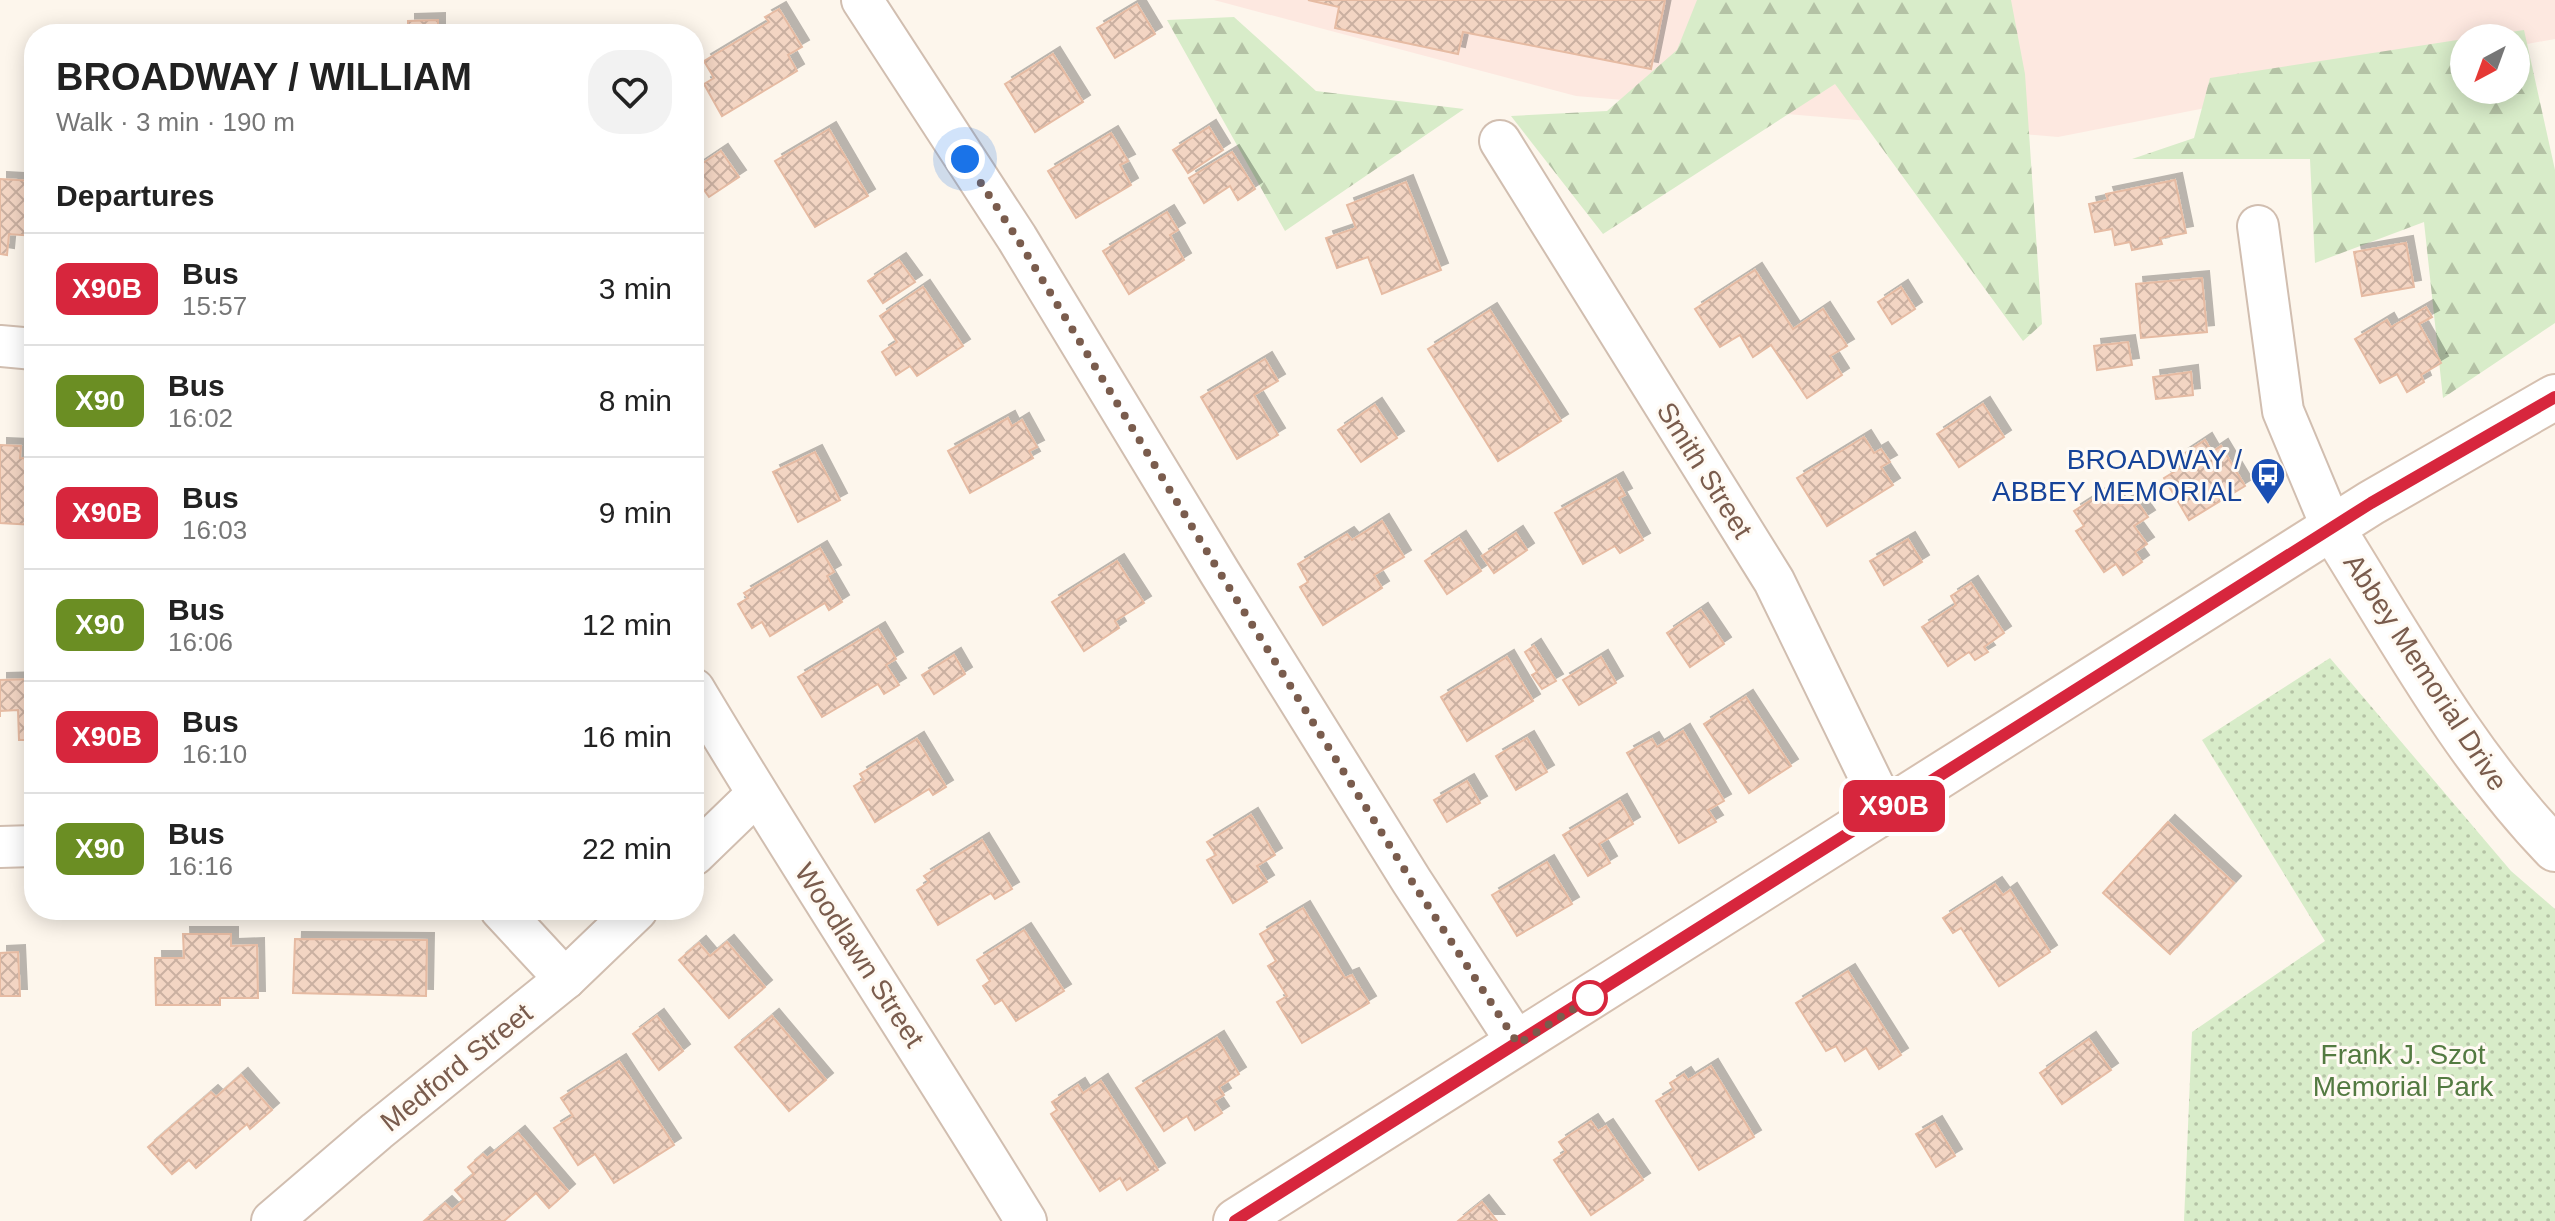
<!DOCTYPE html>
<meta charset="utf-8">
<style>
:root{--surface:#fff;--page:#f2f2f2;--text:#222;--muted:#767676;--line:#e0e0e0}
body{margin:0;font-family:Arial,sans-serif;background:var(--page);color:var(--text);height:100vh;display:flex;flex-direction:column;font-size:30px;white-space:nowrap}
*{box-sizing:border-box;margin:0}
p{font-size:26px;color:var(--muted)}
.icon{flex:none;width:44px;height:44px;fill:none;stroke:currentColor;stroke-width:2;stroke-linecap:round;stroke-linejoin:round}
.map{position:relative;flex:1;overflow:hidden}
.drawer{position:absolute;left:24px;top:24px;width:680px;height:896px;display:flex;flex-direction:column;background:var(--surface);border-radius:32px;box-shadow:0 4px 20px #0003}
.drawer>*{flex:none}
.badge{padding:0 16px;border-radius:12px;font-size:28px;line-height:52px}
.needle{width:52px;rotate:221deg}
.buttons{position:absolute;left:2450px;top:24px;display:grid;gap:16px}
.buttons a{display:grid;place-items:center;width:80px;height:80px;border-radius:50%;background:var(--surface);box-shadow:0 4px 20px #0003;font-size:40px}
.you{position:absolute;width:40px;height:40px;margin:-20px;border:6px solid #fff;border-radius:50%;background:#1a73e8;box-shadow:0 0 0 12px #1a73e833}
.map>.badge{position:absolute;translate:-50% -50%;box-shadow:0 0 0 4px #fff}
h2{padding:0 32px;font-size:30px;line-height:72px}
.round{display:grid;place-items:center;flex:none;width:84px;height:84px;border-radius:32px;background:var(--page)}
.overview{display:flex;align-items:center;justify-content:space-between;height:136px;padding:0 32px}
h1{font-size:38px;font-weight:700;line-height:60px}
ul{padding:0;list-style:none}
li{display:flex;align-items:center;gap:24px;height:112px;padding:0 32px;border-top:2px solid var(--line)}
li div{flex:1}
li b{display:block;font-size:30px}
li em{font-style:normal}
li .badge{min-width:88px;font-weight:700;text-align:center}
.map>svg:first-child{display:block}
.commercial{fill:#fde8e0}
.forest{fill:url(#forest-firs)}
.park{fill:url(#park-dots)}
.building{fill:url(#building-cross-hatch);stroke:#e6bba3;stroke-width:2;filter:url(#shadow)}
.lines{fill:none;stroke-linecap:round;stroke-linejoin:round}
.street-casing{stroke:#d1beb0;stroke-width:44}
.secondary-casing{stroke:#d6c0b0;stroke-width:48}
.street{stroke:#fff;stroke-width:40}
.secondary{stroke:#fff;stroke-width:44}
.line-casing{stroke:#fff;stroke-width:18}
.line{stroke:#d7263d;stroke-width:12}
.walk{stroke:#7a5c4d;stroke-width:8;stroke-dasharray:0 14.4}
.stop-dot{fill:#fff;stroke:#d7263d;stroke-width:4}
.labels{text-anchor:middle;stroke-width:6;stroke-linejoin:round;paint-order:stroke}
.transit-label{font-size:28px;fill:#164399;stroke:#fffaf3;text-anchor:end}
.street-label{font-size:28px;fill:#7a5c4d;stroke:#fffaf3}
.park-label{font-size:28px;fill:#537a41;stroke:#fffaf3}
</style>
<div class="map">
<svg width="2555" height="1221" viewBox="0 0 2555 1221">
<defs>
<pattern id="forest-firs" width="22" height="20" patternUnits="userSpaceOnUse" patternTransform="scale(2)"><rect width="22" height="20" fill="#d8ecc9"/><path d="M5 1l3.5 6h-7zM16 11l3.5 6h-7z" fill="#b4c2a5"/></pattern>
<pattern id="park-dots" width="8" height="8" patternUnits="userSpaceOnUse" patternTransform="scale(2)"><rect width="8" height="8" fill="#d8ecc9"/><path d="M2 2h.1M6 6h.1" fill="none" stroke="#b4c2a5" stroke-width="1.8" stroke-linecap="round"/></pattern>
<pattern id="building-cross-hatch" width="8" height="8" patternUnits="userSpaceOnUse" patternTransform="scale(2)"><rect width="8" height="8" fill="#f3d5c3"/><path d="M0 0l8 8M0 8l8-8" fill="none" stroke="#cab0a1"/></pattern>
<filter id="shadow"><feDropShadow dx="7" dy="-7" stdDeviation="0" flood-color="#0004"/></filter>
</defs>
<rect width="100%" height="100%" fill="#fdf6ec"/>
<!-- commercial -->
<polygon class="commercial" points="1214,0 2555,0 2555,39 2516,46 2516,38 2464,38 2464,57 2058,137 1576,96"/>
<!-- forest -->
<g class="forest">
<polygon points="1697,0 2011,0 2025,74 2042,324 2023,341 1835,84 1603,234 1511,116 1607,111 1677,50"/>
<polygon points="1234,17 1316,91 1464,109 1285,231 1167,20"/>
<polygon points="2524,30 2555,170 2555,323 2443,398 2424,222 2315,263 2310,159 2132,159 2194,138 2210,78 2464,39 2464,90 2516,90 2516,38 2472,38"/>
</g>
<!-- park -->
<polygon class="park" points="2330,658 2511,871 2555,909 2555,1221 2184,1221 2192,1032 2325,941 2202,740"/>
<!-- building -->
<g class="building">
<polygon points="1308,0 1665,0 1651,69 1463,32 1458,54 1335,28 1339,7"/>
<polygon points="1137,4 1155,34 1115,58 1097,28"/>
<polygon points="779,9 802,47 788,55 797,71 722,116 704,84 714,78 704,61 769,22 765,17"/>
<polygon points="438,20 438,34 408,34 408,21"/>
<polygon points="1053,54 1083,102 1035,132 1005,84"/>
<polygon points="1209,127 1223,150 1188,173 1173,150"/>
<polygon points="829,129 868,196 815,227 775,161"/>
<polygon points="1111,133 1128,161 1120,165 1131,185 1076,218 1048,171"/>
<polygon points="721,151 739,177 709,197 694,176 694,169"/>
<polygon points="1232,152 1255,189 1238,200 1230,186 1204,203 1189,178"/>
<polygon points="0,179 34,181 34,236 9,234 7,255 0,254"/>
<polygon points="2175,180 2186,233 2160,238 2162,244 2132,250 2130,242 2115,245 2112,229 2095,232 2089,204 2108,200 2106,194"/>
<polygon points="1406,182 1441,270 1382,294 1368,257 1337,268 1326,238 1356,228 1347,205"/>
<polygon points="1167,212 1178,230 1170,235 1184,260 1129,294 1103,251"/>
<polygon points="2406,243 2414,287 2362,296 2354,252"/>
<polygon points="899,260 915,282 883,303 868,281"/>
<polygon points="1755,270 1793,329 1823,309 1847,346 1830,356 1842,375 1807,398 1771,345 1753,357 1740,335 1720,347 1695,309"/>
<polygon points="2202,278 2207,332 2141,338 2136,284"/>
<polygon points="923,287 963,346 917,376 910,366 896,375 882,352 897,342 880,316"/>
<polygon points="1901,287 1915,309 1892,324 1878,302"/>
<polygon points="2426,307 2432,317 2419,324 2441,363 2421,375 2424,382 2407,392 2397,374 2380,383 2355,339 2387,320 2391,327"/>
<polygon points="1490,310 1561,421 1498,461 1428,349"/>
<polygon points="2128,342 2132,365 2097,370 2094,346"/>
<polygon points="1265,359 1278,381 1254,395 1278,435 1237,459 1201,397"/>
<polygon points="2191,372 2193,395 2156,399 2153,377"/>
<polygon points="1983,404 2004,437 1959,467 1937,434"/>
<polygon points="1375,405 1397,438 1361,462 1338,430"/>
<polygon points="1008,418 1012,426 1022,420 1037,447 1029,451 1033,458 970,493 948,451"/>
<polygon points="1864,437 1874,453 1881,449 1890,462 1881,467 1893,485 1827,526 1797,478"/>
<polygon points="2205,440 2212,452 2221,446 2245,486 2189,520 2164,478 2187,464 2182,455"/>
<polygon points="0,445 21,446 20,458 34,459 34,525 0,523"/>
<polygon points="815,452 840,500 798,522 773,472"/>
<polygon points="1616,479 1625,495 1619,498 1643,540 1620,553 1615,546 1583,564 1555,513"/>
<polygon points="2108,489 2120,506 2134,497 2148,517 2134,526 2147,544 2135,552 2142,562 2123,575 2116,564 2104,572 2076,531 2084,526 2074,511"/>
<polygon points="1382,521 1404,557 1374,575 1382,588 1323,625 1300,587 1308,582 1298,564 1347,534 1352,540"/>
<polygon points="1516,533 1527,550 1494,573 1482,556"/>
<polygon points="1459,538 1481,571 1447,594 1425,561"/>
<polygon points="1908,539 1922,562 1884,585 1870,561"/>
<polygon points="820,548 834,572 827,576 842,602 829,610 825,603 770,636 762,622 752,628 738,604 748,598 744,593"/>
<polygon points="1117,561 1144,603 1115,621 1119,628 1084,651 1052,602"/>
<polygon points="1971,583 2004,633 1984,647 1988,652 1975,660 1969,652 1948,666 1922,627 1956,605 1951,596"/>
<polygon points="1701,610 1724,644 1690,667 1667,633"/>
<polygon points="878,629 896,659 886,665 899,685 884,694 878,684 822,717 798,677"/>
<polygon points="1534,646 1556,681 1542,689 1532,675 1537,672 1525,652"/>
<polygon points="954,655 965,674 934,694 922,675"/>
<polygon points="1507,657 1533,701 1467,741 1441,697"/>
<polygon points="1601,657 1616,683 1579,705 1563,680"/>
<polygon points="34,679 34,740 19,740 18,710 0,711 0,717 0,680"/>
<polygon points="1746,697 1791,766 1749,793 1704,724"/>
<polygon points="1683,731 1724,801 1708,810 1716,822 1679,843 1627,753 1652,739 1657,747"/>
<polygon points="1527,738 1547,772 1516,790 1496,756"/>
<polygon points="917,739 946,787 933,795 929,789 875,822 854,786 864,780 860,774"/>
<polygon points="1467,781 1480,803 1447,822 1434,800"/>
<polygon points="1620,801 1633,824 1599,844 1610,863 1588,876 1563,835"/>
<polygon points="1251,815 1275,855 1257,866 1267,882 1233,903 1207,860 1216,855 1207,842"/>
<polygon points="2168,822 2234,883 2170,954 2103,893"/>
<polygon points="982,840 1012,889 995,899 991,893 938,925 917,890 929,882 924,876"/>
<polygon points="1547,862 1572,904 1517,936 1492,895"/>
<polygon points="1995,884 2003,895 2010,890 2050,952 1999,986 1961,928 1953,933 1943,918"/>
<polygon points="1303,908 1345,978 1352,975 1369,1003 1302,1043 1277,1002 1287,996 1268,966 1276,961 1260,934"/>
<polygon points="1024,930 1064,991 1016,1021 1002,1000 995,1004 983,986 990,981 977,960"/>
<polygon points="183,934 231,934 231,946 257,945 258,998 220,998 220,1005 156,1005 155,958 184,958"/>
<polygon points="295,939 427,940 426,996 293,993"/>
<polygon points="727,942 765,987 729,1018 679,960 699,943 710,956"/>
<polygon points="18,952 20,996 0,996 0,953"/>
<polygon points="1848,971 1901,1055 1879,1069 1866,1048 1845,1061 1836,1046 1826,1051 1796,1003"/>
<polygon points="657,1016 683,1051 659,1070 633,1034"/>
<polygon points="772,1016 826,1080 789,1111 735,1047"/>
<polygon points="1217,1038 1239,1074 1219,1087 1224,1095 1214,1101 1222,1113 1195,1130 1187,1116 1164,1131 1136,1088"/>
<polygon points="2089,1039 2111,1070 2062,1104 2040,1073"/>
<polygon points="619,1061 674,1145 614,1183 595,1154 578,1165 554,1128 573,1116 561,1098"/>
<polygon points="1711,1066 1754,1137 1699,1170 1656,1101 1674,1090 1670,1083 1684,1074 1688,1080"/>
<polygon points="241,1075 272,1110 250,1129 247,1124 196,1168 189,1160 172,1174 148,1147 211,1092 216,1097"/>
<polygon points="1101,1081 1158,1170 1127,1190 1120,1178 1100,1191 1051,1114 1057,1110 1052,1102 1078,1085 1083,1093"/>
<polygon points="1591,1121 1598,1131 1606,1126 1643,1180 1591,1215 1554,1160 1566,1152 1559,1142"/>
<polygon points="1935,1123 1955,1156 1936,1167 1916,1134"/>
<polygon points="518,1133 568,1191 549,1208 536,1193 504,1221 424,1221 445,1203 452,1210 464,1200 455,1190 474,1174 468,1167 483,1154 487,1158"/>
<polygon points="1482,1202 1497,1221 1458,1221"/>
</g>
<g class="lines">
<defs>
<g id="street">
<polyline points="862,0 1017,238 1220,573 1411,880 1518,1044"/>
<polyline points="1500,141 1774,581 1886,811"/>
<polyline points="2258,226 2283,411 2332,528"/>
<polyline points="0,346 34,349"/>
<path d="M 694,689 C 801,869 917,1043 1026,1221"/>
<polyline points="0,847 34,846"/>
<polyline points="694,855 757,794"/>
<polyline points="501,910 565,979"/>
<polyline points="272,1221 377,1131 565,979 637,910"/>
</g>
<g id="secondary">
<path d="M 2332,528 C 2401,638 2464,755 2555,849"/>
<polyline points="1236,1221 2371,503 2555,397"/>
</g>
</defs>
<!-- street casing -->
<use href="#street" class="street-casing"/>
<!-- secondary casing -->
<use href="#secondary" class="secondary-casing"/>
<!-- street -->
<use href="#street" class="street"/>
<!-- secondary -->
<use href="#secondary" class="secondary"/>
</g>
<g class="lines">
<defs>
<polyline id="line" points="1235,1221 2371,503 2555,397"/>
</defs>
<!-- line casing -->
<use href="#line" class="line-casing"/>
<!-- line -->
<use href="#line" class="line"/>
<!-- walk -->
<polyline class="walk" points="965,159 1017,238 1220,573 1411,880 1518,1044 1597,994 1590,998"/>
</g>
<!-- icons -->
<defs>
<symbol id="bus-pin" viewBox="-11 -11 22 30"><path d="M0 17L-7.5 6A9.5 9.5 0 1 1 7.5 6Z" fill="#1a4fb4" stroke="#fffaf3"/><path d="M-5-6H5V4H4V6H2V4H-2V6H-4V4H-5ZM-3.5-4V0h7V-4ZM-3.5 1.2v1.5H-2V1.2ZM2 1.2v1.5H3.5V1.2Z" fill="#fff"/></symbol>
</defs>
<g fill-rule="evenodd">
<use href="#bus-pin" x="2248" y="455" width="40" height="54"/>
</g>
<!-- markers -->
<circle class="stop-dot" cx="1590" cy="998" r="16"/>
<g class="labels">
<!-- transit labels -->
<g class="transit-label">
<text x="2242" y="469">BROADWAY /<tspan x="2242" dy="32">ABBEY MEMORIAL</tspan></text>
</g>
<!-- street labels -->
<g class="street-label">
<text transform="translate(1705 470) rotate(58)" y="10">Smith Street</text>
<text transform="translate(2426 672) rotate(57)" y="10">Abbey Memorial Drive</text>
<text transform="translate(860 955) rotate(57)" y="10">Woodlawn Street</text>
<text transform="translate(456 1067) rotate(-39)" y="10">Medford Street</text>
</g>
<!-- park labels -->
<g class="park-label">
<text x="2403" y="1064">Frank J. Szot<tspan x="2403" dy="32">Memorial Park</tspan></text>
</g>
</g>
</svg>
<div class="buttons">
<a><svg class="needle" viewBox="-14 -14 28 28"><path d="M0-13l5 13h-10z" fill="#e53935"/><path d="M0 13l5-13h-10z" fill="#767676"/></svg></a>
</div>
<div class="you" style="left:965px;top:159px"></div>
<b class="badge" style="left:1894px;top:806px;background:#d7263d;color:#fff">X90B</b>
<section class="drawer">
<div class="overview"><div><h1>BROADWAY / WILLIAM</h1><p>Walk · 3 min · 190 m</p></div><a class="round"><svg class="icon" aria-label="heart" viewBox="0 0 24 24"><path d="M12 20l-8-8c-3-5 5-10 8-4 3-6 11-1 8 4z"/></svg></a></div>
<h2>Departures</h2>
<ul>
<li><span class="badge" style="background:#d7263d;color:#fff">X90B</span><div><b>Bus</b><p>15:57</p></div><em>3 min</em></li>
<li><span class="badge" style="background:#6b8e23;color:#fff">X90</span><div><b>Bus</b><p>16:02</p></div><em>8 min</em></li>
<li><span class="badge" style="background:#d7263d;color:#fff">X90B</span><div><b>Bus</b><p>16:03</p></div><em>9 min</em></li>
<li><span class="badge" style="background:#6b8e23;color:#fff">X90</span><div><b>Bus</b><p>16:06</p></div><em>12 min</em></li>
<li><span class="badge" style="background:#d7263d;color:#fff">X90B</span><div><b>Bus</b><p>16:10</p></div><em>16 min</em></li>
<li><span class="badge" style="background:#6b8e23;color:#fff">X90</span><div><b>Bus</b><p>16:16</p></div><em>22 min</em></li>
</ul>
</section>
</div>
